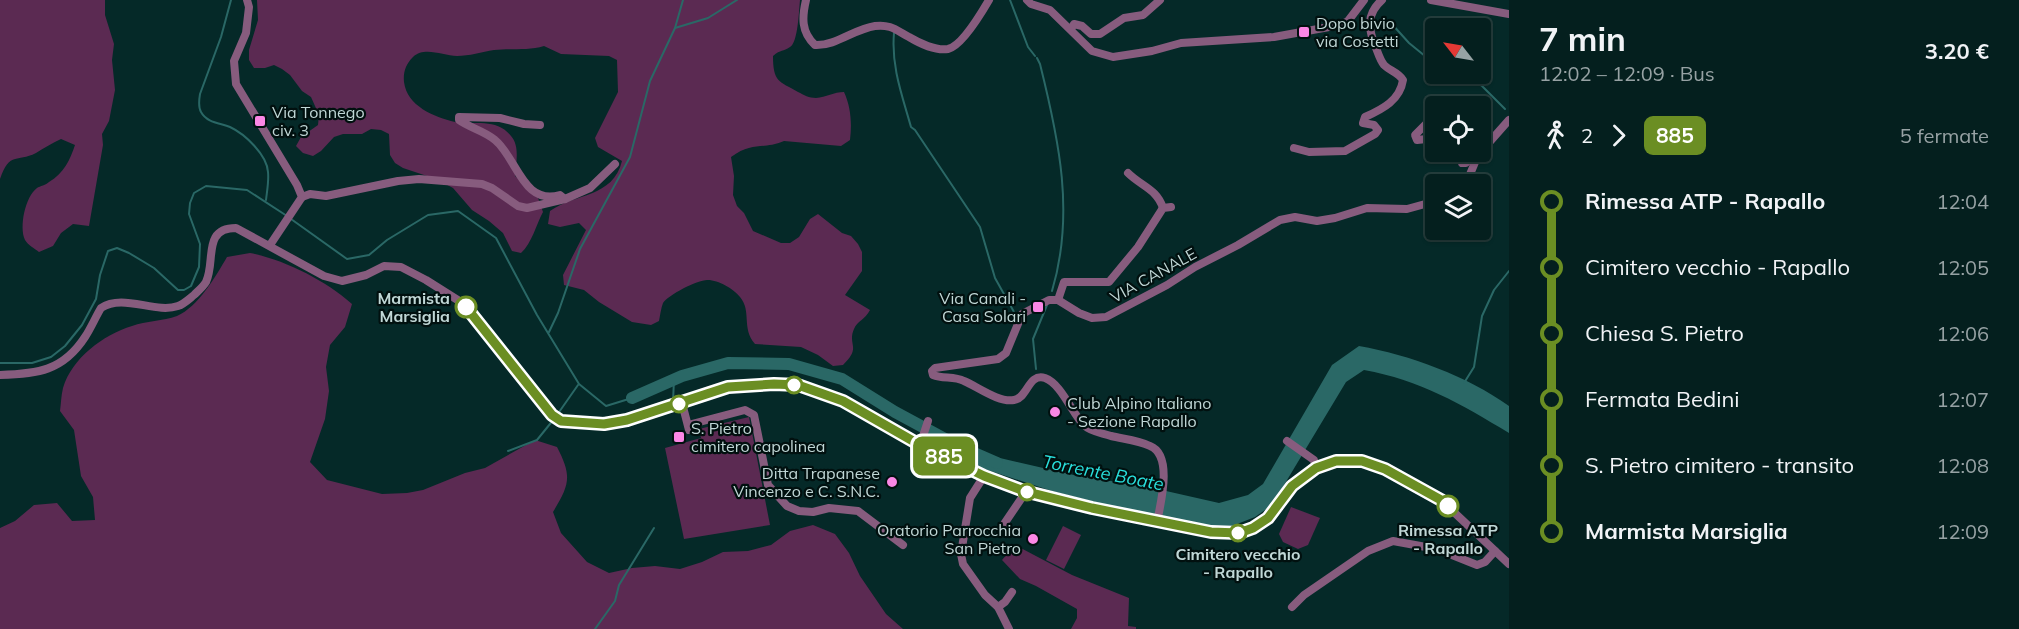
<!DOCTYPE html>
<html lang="it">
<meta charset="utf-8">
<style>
:root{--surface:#041f1e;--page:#122c2b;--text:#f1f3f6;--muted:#97a2a4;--line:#253d3c}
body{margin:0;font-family:Mulish,sans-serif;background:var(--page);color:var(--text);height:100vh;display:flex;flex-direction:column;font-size:22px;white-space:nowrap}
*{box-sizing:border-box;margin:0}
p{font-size:20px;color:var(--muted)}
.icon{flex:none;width:33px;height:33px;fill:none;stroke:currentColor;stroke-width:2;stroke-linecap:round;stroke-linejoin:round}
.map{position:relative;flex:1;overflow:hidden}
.sheet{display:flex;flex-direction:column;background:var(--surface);width:510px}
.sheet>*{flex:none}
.badge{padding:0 12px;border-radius:9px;font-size:21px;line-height:39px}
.needle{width:39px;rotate:301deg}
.buttons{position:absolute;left:1425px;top:18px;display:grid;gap:12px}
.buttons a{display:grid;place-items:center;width:66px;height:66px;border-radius:6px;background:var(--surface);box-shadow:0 2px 4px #0004,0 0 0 2px var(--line);font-size:30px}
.map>.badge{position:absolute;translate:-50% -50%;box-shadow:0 0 0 3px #fff}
.legs{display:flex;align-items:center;gap:9px;height:66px;padding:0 30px;font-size:20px}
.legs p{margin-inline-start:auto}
.summary{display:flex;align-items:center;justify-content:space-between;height:102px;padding:0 30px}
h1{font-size:33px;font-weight:700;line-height:45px}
ul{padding:0 30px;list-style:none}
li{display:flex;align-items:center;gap:21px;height:66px;font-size:22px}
li i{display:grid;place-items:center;width:9px;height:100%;margin:0 8px;background:currentColor}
li i::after{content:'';width:15px;height:15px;margin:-8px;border:4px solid;border-radius:50%;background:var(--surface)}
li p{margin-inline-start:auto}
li:first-child i{background:linear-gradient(#0000 50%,currentColor 0)}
li:last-child i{background:linear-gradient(currentColor 50%,#0000 0)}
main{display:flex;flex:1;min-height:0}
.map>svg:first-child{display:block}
.green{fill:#5b2a52}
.water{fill:#2a6866}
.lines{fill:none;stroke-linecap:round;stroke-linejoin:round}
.stream{stroke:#2a6866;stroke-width:2}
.river{stroke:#2a6866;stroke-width:12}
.minor{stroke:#875c7e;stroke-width:8}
.line-1-casing{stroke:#fff;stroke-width:14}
.line-1{stroke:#6b8e23;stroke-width:9}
.poi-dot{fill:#fb87e5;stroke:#01100f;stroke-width:2}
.stop-1-dot{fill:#fff;stroke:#6b8e23;stroke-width:3}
.labels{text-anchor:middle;stroke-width:4.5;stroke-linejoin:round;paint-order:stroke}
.poi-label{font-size:16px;fill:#c0d7d6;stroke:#01100f;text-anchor:start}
.street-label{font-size:16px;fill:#c0d7d6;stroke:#01100f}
.stop-label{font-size:16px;font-weight:bold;fill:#c0d7d6;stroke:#01100f}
.water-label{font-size:18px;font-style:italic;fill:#29e0dd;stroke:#01100f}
</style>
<main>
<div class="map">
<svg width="1509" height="629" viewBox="0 0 1509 629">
<rect width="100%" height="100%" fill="#052928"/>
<!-- green -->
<g class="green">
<path d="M 0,0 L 105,0 L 105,15 L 114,44 L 112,60 L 115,90 L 109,121 L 102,134 L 103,145 L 89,226 L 73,224 L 61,233 L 53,246 L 39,252 C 34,248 28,245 25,240 C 19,227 25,197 37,188 C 40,186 46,185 49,182 C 64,173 70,160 75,145 L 61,139 C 52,143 44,148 36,153 C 16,163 10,151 0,179 Z"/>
<path d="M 257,0 L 800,0 C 799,10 798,43 790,47 C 783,52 781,49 773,56 C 773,82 779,81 798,92 C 804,95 809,98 816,98 C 826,97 834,92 844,92 C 851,107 852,124 850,140 L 841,146 L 784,141 C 763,150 753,141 731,157 L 734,176 L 733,195 L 737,206 L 744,213 L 753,231 L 781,243 L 790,243 L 799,237 L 810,219 L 818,214 L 842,233 L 851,236 L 858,244 L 862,252 L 862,271 L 845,295 L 870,310 C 865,320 857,321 854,329 C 847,345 862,347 843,365 L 833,366 L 818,355 L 801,347 L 755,344 C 741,328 752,311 740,297 C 734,289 718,280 708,280 C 699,279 668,295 663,303 C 661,308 660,316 659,321 L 651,325 L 632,322 L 599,302 L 584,290 L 564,285 L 563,275 L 586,230 L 579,223 L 560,227 L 548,224 L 550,211 C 575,193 613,198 622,161 L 598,147 L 595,138 L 618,92 L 617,60 L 609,56 L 561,54 L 544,46 C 528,51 510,48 494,50 C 482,52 469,56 457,56 C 443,56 425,46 413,57 C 406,64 403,72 404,82 C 407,106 434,117 455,122 C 475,125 497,118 511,136 C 520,146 516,163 515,176 L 537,195 L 543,212 C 536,225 532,243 521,253 L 512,251 L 503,233 L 489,221 L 472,210 L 453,188 L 436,179 L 403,168 L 395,163 L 390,155 L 389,134 L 381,130 L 371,129 L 362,134 L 343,134 L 334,137 L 321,151 L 313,156 L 303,153 L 296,146 L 301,137 L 318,125 L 319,115 L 311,97 L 302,91 L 290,75 L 282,69 L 274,65 L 265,68 L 254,68 L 249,60 L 249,50 L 258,20 Z"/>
<path d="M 250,253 C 285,260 325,280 352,304 L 345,327 L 330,345 L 326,367 L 329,391 L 325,419 L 310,462 L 327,480 L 382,494 L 407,493 L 423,490 L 465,473 L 485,468 L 535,440 L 557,447 C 572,476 570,484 553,512 L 561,533 L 587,562 L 609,573 L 632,568 L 655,566 L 680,569 L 702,562 L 723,552 L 748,551 L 771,545 L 790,531 L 813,525 L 835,534 L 849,553 L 860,576 L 886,614 L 903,629 L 0,629 L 0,528 L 15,521 L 34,505 L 57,503 L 72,521 L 95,520 L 93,497 L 81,476 L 74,430 L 60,411 C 61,404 61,396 63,388 C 72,358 103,335 132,326 C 146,321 163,321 177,316 C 198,307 216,276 227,257 Z"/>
<polygon points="749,417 770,525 684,539 665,448 701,438 699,429"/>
<polygon points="1291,507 1320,518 1308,545 1298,549 1283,542 1279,534"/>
<polygon points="1063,526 1081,535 1064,569 1046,560"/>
<polygon points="1015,545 1072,575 1129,598 1128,626 1136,627 1136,629 1071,629 1077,618 1077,609 1036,586 1020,579 1002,560"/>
</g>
<!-- water -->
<path class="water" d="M 1359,346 C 1410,355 1467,376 1509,406 L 1509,433 C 1461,404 1420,380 1364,370 L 1346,382 L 1272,505 L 1255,517 L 1232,526 L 1215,527 L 1118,508 L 1052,491 L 969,464 L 987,455 L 1078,476 L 1144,486 L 1219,503 L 1248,495 L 1263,484 L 1332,365 Z"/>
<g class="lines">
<!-- stream -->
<g class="stream">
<path d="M 231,0 L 221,37 L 200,94 C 199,100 198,107 201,112 C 207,123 220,123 230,127 C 245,134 267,155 268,172 C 269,181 267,191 266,200"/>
<polyline points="1010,0 1028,47 1035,56"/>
<polyline points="1391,23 1409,43 1436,65"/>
<polyline points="675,28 708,18 737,0"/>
<path d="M 894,33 C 891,66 902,95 911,127 L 915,130 L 980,227 L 995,278 L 1014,312"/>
<path d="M 1037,58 L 1040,64 C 1059,140 1075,214 1052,291"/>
<polyline points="1461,74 1482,86 1505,109"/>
<polyline points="291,219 347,259 369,255 387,240 428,215 458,211 496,238 537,315 579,384 606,406 632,398"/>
<polyline points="549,332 558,313 580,249 630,157 650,81 675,28 683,0"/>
<polyline points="0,363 32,363 51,357 65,346 82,325 96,299 100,275 108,251 117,248 129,253 154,268 178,290 184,290 191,286 199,267 200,244 189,214 190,203 194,193 206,186 247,190 287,216"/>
<polyline points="1036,369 1033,339 1047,305"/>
<polyline points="1464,383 1474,367 1482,316 1494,290 1509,271"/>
<polyline points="673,402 674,379"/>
<polyline points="557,415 578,385"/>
<polyline points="508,451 537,440 554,419"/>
<polyline points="595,629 615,601 619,585 654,528"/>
</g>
<!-- river -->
<polyline class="river" points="632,398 682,376 728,363 789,364 842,379 895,412 958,446 997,463"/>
<!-- minor -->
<g class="minor">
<polyline points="247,0 249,7 246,33 234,61 236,84 297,185 302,197 270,245"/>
<path d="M 806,0 C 802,17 801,32 815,45 C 836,46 854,29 875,26 C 890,24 896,30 909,37 C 919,43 936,51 948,49 C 962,46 982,12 989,0"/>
<polyline points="1027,0 1031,4 1050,10 1092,51 1113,57 1152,51 1181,43 1274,37 1340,25 1348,21 1364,0"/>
<polyline points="1431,0 1509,14"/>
<polyline points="1071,29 1074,24 1082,26 1091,34 1100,34 1124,18 1143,15 1160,0"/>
<polyline points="1427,116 1428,122 1415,135 1417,140 1436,138"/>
<path d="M 540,125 L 524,124 L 500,118 L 459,117 L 459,120 C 470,128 485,131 495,140 C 517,158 523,206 560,195 L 565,199"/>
<path d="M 1294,148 L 1309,152 L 1345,151 L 1375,134 L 1378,130 L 1374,125 L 1363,123 L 1365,117 C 1383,109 1400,100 1403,80 C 1398,72 1390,71 1384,65 C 1380,60 1378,53 1376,48 C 1368,29 1366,14 1382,0"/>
<polyline points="1465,152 1461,157 1462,163 1466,163 1475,152"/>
<path d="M 1128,173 C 1141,186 1157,189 1163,208"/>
<polyline points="1466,184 1478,155 1509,120"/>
<polyline points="302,197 310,194 326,196 398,181 419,179 482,184 492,188 518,206 527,208 565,199 590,188 615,164"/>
<polyline points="1058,300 1064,282 1109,282 1138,247 1163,208 1171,207"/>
<path d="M 0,375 C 37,374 63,371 85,337 C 91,328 95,318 101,308 C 123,293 155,314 178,306 C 184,304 189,299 194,295 C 198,291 203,287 206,282 C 216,261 202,228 236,228 L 324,276 L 342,281 L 366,275 L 384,266 L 401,267 L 426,280 L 464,304 L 552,415 L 561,421 L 604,424 L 627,420 L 728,387 L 774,384 L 798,385 L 843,401 L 920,445 L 984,476 L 1024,491 L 1093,508 L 1211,533 L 1245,531 L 1268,518 L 1292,486 L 1316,469 L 1336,461 L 1362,461 L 1385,469 L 1441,500 L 1509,564"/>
<polyline points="682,403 689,430"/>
<polyline points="688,425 745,410 754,415 768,485 787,506 799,511 813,512 829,508 858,511 903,545"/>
<polyline points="1287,441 1314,460 1316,469"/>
<polyline points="920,445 928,421"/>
<polyline points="984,476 970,498 961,554 963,564 985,595 998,607 1009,629"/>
<path d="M 1157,522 C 1161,502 1173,455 1150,446 C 1138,440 1123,439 1111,436 C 1103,433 1091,432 1085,426 C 1073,416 1062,384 1045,378 C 1028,373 1028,398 1014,400 C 999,403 978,387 964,381 C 954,376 943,379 933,375 L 932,371 L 935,368 L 998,359 L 1006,353 L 1022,314 L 1049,300 L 1058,300 L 1079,313 L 1092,318 L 1106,317 L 1167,285 L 1195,267 L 1238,245 L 1280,220 L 1295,217 L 1317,221 L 1335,218 L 1367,208 L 1407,209 L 1436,201"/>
<polyline points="1002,527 1023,496 1024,491"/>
<polyline points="998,607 1005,602 1012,592"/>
<polyline points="1292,607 1304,595 1368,551 1393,541 1437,549 1477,565 1485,562 1495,551"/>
</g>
</g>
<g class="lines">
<defs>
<polyline id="line-1" points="466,307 552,415 561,421 604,424 627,420 728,387 774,384 798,385 843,401 920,445 984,476 1024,491 1092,508 1211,532 1239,533 1253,528 1268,518 1292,486 1316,468 1336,461 1362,461 1385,469 1441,500 1448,506"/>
</defs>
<!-- line-1 casing -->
<use href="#line-1" class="line-1-casing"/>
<!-- line-1 -->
<use href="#line-1" class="line-1"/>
</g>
<!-- markers -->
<g class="poi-dot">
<rect x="1298" y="26" width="12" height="12" rx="3"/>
<rect x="254" y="115" width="12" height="12" rx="3"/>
<rect x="1032" y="301" width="12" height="12" rx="3"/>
<circle cx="1055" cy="412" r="6"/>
<rect x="673" y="431" width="12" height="12" rx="3"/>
<circle cx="892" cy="482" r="6"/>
<circle cx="1033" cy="539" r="6"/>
</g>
<g class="stop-1-dot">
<circle cx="466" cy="307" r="10"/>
<circle cx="794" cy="385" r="8"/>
<circle cx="679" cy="404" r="8"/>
<circle cx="1027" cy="492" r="8"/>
<circle cx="1448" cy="506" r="10"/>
<circle cx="1238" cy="533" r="8"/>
</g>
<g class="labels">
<!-- poi labels -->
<g class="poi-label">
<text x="1316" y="29">Dopo bivio<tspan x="1316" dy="18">via Costetti</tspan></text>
<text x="272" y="118">Via Tonnego<tspan x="272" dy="18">civ. 3</tspan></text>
<text x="1026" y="304" text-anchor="end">Via Canali -<tspan x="1026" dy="18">Casa Solari</tspan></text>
<text x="1067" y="409">Club Alpino Italiano<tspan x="1067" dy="18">- Sezione Rapallo</tspan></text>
<text x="691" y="434">S. Pietro<tspan x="691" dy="18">cimitero capolinea</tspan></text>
<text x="880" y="479" text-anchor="end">Ditta Trapanese<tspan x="880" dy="18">Vincenzo e C. S.N.C.</tspan></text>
<text x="1021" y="536" text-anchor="end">Oratorio Parrocchia<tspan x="1021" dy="18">San Pietro</tspan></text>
</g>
<!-- street labels -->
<g class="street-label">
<text transform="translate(1153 275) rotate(-29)" y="6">VIA CANALE</text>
</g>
<!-- stop labels -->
<g class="stop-label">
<text x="450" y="304" text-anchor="end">Marmista<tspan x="450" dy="18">Marsiglia</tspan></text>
<text x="1448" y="536">Rimessa ATP<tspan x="1448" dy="18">- Rapallo</tspan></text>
<text x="1238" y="560">Cimitero vecchio<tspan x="1238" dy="18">- Rapallo</tspan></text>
</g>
<!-- water labels -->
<g class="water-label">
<text transform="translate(1103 473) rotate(11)" y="6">Torrente Boate</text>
</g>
</g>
</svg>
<div class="buttons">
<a><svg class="needle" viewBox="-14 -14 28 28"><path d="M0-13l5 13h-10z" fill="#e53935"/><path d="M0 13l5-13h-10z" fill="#97a2a4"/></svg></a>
<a><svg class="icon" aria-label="locate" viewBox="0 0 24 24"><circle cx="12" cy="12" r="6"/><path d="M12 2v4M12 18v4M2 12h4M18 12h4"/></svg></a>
<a><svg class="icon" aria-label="layers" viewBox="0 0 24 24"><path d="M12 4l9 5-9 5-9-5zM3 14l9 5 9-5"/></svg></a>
</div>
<b class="badge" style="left:944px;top:456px;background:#6b8e23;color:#fff">885</b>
</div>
<section class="sheet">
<div class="summary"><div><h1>7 min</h1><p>12:02 – 12:09 · Bus</p></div><b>3.20 €</b></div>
<div class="legs"><svg class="icon" aria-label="walk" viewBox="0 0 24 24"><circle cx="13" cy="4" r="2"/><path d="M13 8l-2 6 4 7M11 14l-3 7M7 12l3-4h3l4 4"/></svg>2<svg class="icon" aria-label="forward" viewBox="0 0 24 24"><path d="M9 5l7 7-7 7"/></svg><b class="badge" style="background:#6b8e23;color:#fff">885</b><p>5 fermate</p></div>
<ul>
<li><i style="color:#6b8e23"></i><b>Rimessa ATP - Rapallo</b><p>12:04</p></li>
<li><i style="color:#6b8e23"></i><span>Cimitero vecchio - Rapallo</span><p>12:05</p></li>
<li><i style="color:#6b8e23"></i><span>Chiesa S. Pietro</span><p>12:06</p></li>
<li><i style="color:#6b8e23"></i><span>Fermata Bedini</span><p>12:07</p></li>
<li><i style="color:#6b8e23"></i><span>S. Pietro cimitero - transito</span><p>12:08</p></li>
<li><i style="color:#6b8e23"></i><b>Marmista Marsiglia</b><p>12:09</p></li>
</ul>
</section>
</main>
